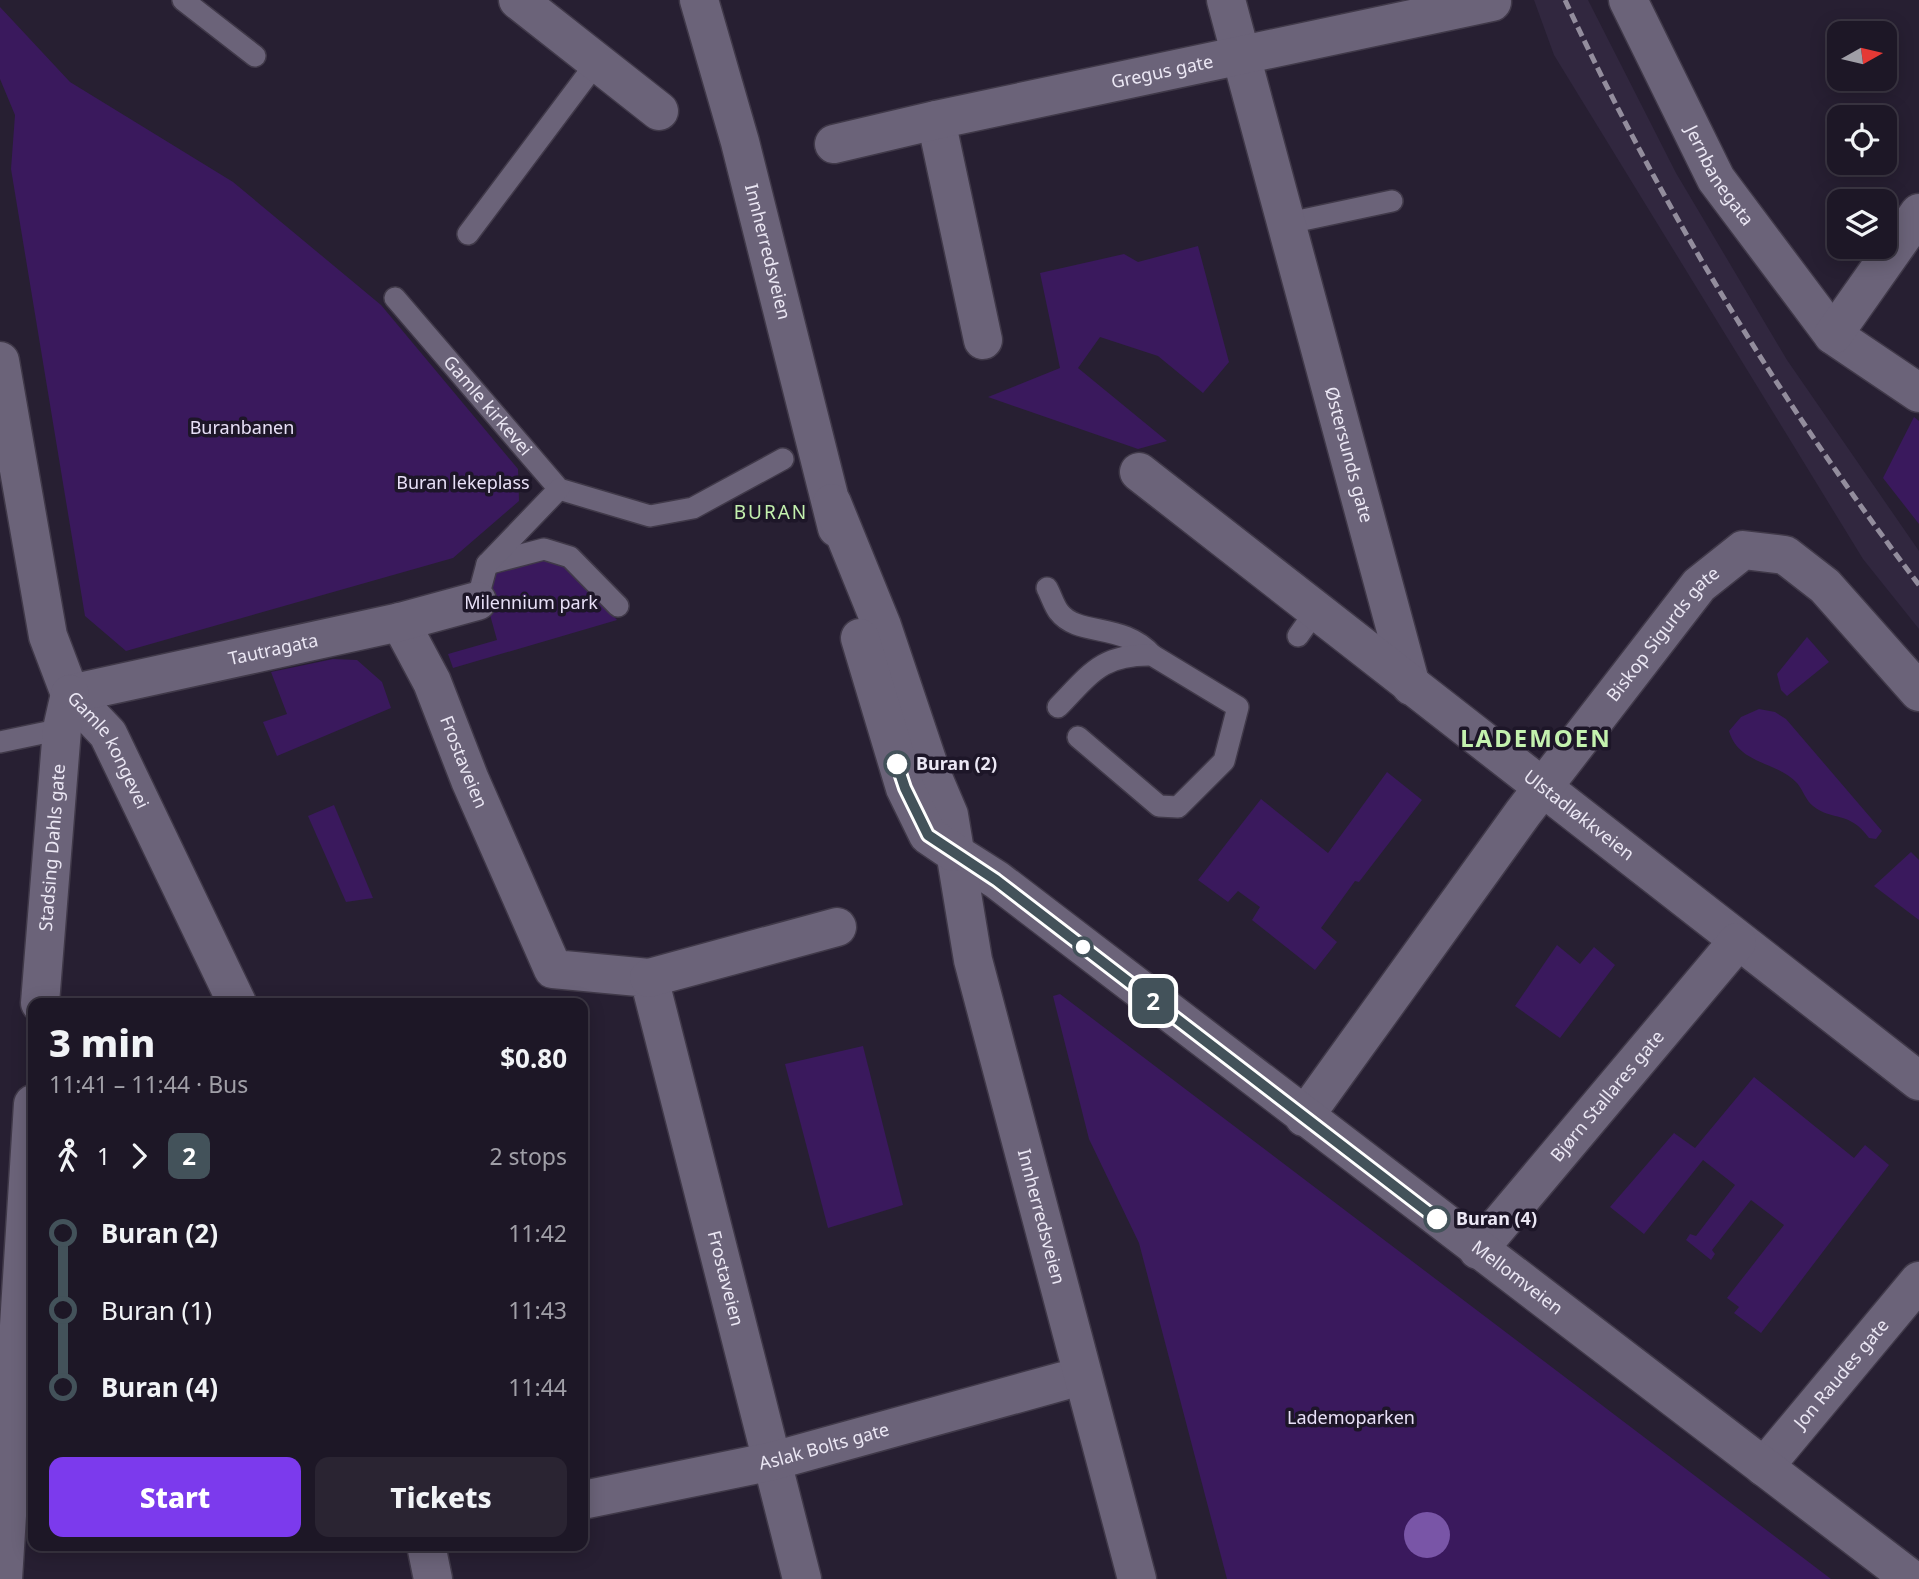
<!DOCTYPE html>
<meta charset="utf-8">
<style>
:root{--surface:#1d1726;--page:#2a2432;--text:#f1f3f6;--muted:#a09fa7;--line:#3b3643;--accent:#7c3aed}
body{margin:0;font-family:"Noto Sans",sans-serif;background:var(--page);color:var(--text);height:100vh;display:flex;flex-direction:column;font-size:26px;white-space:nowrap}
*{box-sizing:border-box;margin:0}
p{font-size:23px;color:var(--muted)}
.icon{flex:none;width:38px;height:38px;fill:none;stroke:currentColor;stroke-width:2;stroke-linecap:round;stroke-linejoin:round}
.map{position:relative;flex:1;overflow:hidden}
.sheet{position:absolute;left:28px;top:998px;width:560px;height:553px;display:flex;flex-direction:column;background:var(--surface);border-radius:14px;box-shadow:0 4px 18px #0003,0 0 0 2px var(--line)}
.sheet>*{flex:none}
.badge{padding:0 14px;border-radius:10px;font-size:24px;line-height:46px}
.needle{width:46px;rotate:82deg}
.tools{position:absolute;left:1827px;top:21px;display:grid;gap:14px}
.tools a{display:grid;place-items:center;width:70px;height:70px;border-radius:14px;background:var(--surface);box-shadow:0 4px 18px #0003,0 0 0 2px var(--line);font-size:35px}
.map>.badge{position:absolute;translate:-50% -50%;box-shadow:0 0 0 4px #fff}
.legs{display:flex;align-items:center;gap:10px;height:77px;padding:0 21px;font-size:23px}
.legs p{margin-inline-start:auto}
.overview{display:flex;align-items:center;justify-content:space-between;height:119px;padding:0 21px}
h1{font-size:38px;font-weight:800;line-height:52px}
.action{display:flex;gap:14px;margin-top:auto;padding:14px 21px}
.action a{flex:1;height:80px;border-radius:14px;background:var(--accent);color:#fff;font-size:28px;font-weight:800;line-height:80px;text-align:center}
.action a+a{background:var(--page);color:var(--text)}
ul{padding:0 21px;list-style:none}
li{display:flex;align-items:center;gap:24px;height:77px;font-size:26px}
li i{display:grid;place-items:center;width:10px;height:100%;margin:0 9px;background:currentColor}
li i::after{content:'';width:18px;height:18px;margin:-9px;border:5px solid;border-radius:50%;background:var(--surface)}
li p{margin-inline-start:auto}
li:first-child i{background:linear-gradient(#0000 50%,currentColor 0)}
li:last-child i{background:linear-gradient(currentColor 50%,#0000 0)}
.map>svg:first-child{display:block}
.built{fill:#31273f}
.green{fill:#3a195d}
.water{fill:#7955a7}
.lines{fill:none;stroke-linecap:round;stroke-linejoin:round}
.service-casing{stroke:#403949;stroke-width:24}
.minor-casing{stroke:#403949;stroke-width:41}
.tertiary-casing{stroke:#403949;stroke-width:41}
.secondary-casing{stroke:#403949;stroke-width:41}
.service{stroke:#6b6379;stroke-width:21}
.minor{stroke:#6b6379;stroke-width:38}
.tertiary{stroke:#6b6379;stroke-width:38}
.secondary{stroke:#6b6379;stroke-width:38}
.rail{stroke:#938d9d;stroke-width:5;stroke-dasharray:10 5;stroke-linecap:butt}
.line-1-casing{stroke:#fff;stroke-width:16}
.line-1{stroke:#43525a;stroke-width:10}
.stop-1-dot{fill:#fff;stroke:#43525a;stroke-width:3.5}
.labels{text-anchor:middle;stroke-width:7;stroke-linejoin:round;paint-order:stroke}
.street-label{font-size:18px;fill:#ebe7f4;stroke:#1d1628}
.park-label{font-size:18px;fill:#e8e0f7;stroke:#1d1628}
.stop-label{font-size:18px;font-weight:bold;fill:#ebe7f4;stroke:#1d1628;text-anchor:start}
.neighbourhood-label{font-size:19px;letter-spacing:2px;fill:#c3f1ae;stroke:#1d1628}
.district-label{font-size:24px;font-weight:bold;letter-spacing:2px;fill:#c3f1ae;stroke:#1d1628}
</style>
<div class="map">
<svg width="1919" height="1579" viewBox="0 0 1919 1579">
<rect width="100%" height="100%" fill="#271f32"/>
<!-- built -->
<polygon class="built" points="1534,0 1588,0 1676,173 1787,360 1919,551 1919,629 1863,559 1554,55"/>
<!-- green -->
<g class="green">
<polygon points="0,7 70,82 233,182 381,305 518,469 519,501 453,558 126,651 85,616 11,169 15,115 0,79"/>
<polygon points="1198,246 1229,362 1203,393 1158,356 1100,337 1078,368 1167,441 1138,449 988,397 1060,368 1040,273 1124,254 1138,262"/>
<polygon points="1914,417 1919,421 1919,524 1883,478"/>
<polygon points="545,557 566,565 617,620 453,668 448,654 497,640 487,604 496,571"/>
<polygon points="1807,637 1829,662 1787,696 1781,690 1777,674"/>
<polygon points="333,659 357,660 382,682 391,708 277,756 263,722 287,714 271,672"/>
<path d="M 1759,709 L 1775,712 L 1786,719 L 1882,831 L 1876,839 L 1869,838 C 1849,810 1833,822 1813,806 C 1806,801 1803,790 1797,783 C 1777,761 1739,765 1729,731 L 1741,717 Z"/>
<polygon points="1387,772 1422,800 1359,882 1355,881 1321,928 1337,942 1315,970 1252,920 1260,907 1238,891 1228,902 1198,880 1261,799 1328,853"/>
<polygon points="334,805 373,898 346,902 308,816"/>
<polygon points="1911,852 1919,860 1919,920 1874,886"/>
<polygon points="1557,945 1580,964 1594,947 1615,965 1560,1038 1515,1006"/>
<polygon points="1060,994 1831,1579 1227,1579 1139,1243 1089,1139 1053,996"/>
<polygon points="863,1046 903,1205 828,1228 785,1064"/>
<polygon points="1754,1077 1854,1158 1865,1145 1889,1165 1761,1333 1734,1313 1739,1307 1727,1298 1784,1225 1751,1200 1712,1250 1715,1254 1711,1260 1686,1240 1690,1234 1696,1236 1735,1185 1703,1160 1644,1234 1610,1207 1674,1133 1695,1148"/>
</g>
<!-- water -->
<circle class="water" cx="1427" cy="1535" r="23"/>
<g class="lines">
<defs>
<g id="service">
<polyline points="183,0 255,56"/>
<polyline points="1284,224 1392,201"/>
<polyline points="468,234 597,62"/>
<path id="s1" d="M 395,298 L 559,489 L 650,516 L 693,508 L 783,459"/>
<polyline points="487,564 544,549 570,557 618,606"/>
<path d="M 1047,588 C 1051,595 1054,606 1059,612 C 1078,637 1123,622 1152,655"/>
<polyline points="477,601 487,564 559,489"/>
<polyline points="1298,636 1315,612"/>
<path d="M 1058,707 C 1091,673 1102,654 1152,655 L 1238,707 L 1224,761 L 1178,807 L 1159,806 L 1078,737"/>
<polyline points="0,742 62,729"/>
</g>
<g id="minor">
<polyline points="518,0 659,111"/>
<path id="s2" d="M 1226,0 L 1411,686"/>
<path id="s3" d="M 1628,0 L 1716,179 L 1833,335 L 1919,393"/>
<polyline points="936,120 983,340"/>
<path id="s4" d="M 834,144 L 936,120 L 1492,2"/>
<polyline points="1833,335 1919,213"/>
<path id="s5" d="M 0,361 L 48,636 L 70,694 L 108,734 L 237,1003"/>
<path id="s6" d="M 1139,472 L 1919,1081"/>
<path id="s7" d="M 400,622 L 432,682 L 470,780 L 553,969 L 649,978 L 802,1579"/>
<path id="s8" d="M 70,694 L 400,622 L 477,601"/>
<polyline points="649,978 837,927"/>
<path id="s9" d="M 40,1003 L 62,729 L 70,694"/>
<path id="s10" d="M 1304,1117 L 1523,813 L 1699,585 L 1743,550 L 1785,555 L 1825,586 L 1919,692"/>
<path id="s11" d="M 1478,1250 L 1737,942"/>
<path id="s12" d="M 1764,1467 L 1919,1281"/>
<path id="s13" d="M 583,1500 L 773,1461 L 1063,1381"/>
<polyline points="426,1545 433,1579"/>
<polyline points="3,1579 33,1104"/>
</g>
<g id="tertiary">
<path id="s14" d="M 953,852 L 997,880 L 1911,1579"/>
</g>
<g id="secondary">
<path id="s15" d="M 699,0 L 740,142 L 837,528"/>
<path id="s16" d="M 832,503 L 882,626 L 932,775 L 949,815 L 973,960 L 1137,1579"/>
<polyline points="860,638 905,788 928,835 953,852"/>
</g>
</defs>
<!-- service casing -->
<use href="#service" class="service-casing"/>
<!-- minor casing -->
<use href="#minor" class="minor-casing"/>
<!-- tertiary casing -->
<use href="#tertiary" class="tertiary-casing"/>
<!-- secondary casing -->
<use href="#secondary" class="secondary-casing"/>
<!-- service -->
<use href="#service" class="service"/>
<!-- minor -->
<use href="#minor" class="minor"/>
<!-- tertiary -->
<use href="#tertiary" class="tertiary"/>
<!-- secondary -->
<use href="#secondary" class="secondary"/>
<!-- rail -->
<path class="rail" d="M 1565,0 C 1661,207 1781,403 1919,585"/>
</g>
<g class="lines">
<defs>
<polyline id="line-1" points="897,764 905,788 928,835 996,880 1437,1219"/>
</defs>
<!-- line-1 casing -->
<use href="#line-1" class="line-1-casing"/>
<!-- line-1 -->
<use href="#line-1" class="line-1"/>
</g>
<!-- markers -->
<g class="stop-1-dot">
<circle cx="897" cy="764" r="12"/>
<circle cx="1083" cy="947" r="9"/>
<circle cx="1437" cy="1219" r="12"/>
</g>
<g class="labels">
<!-- street labels -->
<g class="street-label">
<text dy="6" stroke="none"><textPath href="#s4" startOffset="336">Gregus gate</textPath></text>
<text dy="6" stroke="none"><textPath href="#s3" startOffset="198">Jernbanegata</textPath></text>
<text dy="6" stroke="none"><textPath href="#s15" startOffset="261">Innherredsveien</textPath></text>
<text dy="6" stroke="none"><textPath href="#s1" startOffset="142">Gamle kirkevei</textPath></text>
<text dy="6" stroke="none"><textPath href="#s2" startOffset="471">Østersunds gate</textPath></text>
<text dy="6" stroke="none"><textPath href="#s10" startOffset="602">Biskop Sigurds gate</textPath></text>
<text dy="6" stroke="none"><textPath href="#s8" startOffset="208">Tautragata</textPath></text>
<text dy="6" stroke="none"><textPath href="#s5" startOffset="410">Gamle kongevei</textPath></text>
<text dy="6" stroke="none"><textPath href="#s7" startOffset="154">Frostaveien</textPath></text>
<text dy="6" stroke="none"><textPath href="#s6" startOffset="558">Ulstadløkkveien</textPath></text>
<text dy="6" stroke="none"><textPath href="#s9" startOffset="156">Stadsing Dahls gate</textPath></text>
<text dy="6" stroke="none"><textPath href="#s11" startOffset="201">Bjørn Stallares gate</textPath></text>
<text dy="6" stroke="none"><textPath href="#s16" startOffset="746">Innherredsveien</textPath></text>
<text dy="6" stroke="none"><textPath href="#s7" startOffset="786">Frostaveien</textPath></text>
<text dy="6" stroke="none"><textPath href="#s14" startOffset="707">Mellomveien</textPath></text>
<text dy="6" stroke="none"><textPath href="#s12" startOffset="121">Jon Raudes gate</textPath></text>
<text dy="6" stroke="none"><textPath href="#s13" startOffset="247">Aslak Bolts gate</textPath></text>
</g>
<!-- park labels -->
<g class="park-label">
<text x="242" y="434">Buranbanen</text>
<text x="463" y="489">Buran lekeplass</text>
<text x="531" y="609">Milennium park</text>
<text x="1351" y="1424">Lademoparken</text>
</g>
<!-- stop labels -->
<g class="stop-label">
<text x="916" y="770">Buran (2)</text>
<text x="1456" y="1225">Buran (4)</text>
</g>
<!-- neighbourhood labels -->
<g class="neighbourhood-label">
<text x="771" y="519">BURAN</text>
</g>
<!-- district labels -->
<g class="district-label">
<text x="1536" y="747">LADEMOEN</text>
</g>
</g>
</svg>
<div class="tools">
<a><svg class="needle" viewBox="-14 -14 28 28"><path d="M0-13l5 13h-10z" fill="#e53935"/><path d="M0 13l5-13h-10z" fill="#a09fa7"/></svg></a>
<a><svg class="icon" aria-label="locate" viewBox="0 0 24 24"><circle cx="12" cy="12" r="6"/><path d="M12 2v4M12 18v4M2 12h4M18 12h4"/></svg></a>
<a><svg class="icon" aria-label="layers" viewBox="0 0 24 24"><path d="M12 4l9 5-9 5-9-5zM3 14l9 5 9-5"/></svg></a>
</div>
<b class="badge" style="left:1153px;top:1001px;background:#43525a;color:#fff">2</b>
<section class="sheet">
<div class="overview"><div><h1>3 min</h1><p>11:41 – 11:44 · Bus</p></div><b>$0.80</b></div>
<div class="legs"><svg class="icon" aria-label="walk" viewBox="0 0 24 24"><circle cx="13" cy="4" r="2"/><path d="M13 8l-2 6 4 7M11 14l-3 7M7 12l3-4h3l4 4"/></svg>1<svg class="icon" aria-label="forward" viewBox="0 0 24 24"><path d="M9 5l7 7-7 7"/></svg><b class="badge" style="background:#43525a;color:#fff">2</b><p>2 stops</p></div>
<ul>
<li><i style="color:#43525a"></i><b>Buran (2)</b><p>11:42</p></li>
<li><i style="color:#43525a"></i><span>Buran (1)</span><p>11:43</p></li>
<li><i style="color:#43525a"></i><b>Buran (4)</b><p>11:44</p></li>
</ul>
<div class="action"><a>Start</a><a>Tickets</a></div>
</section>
</div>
